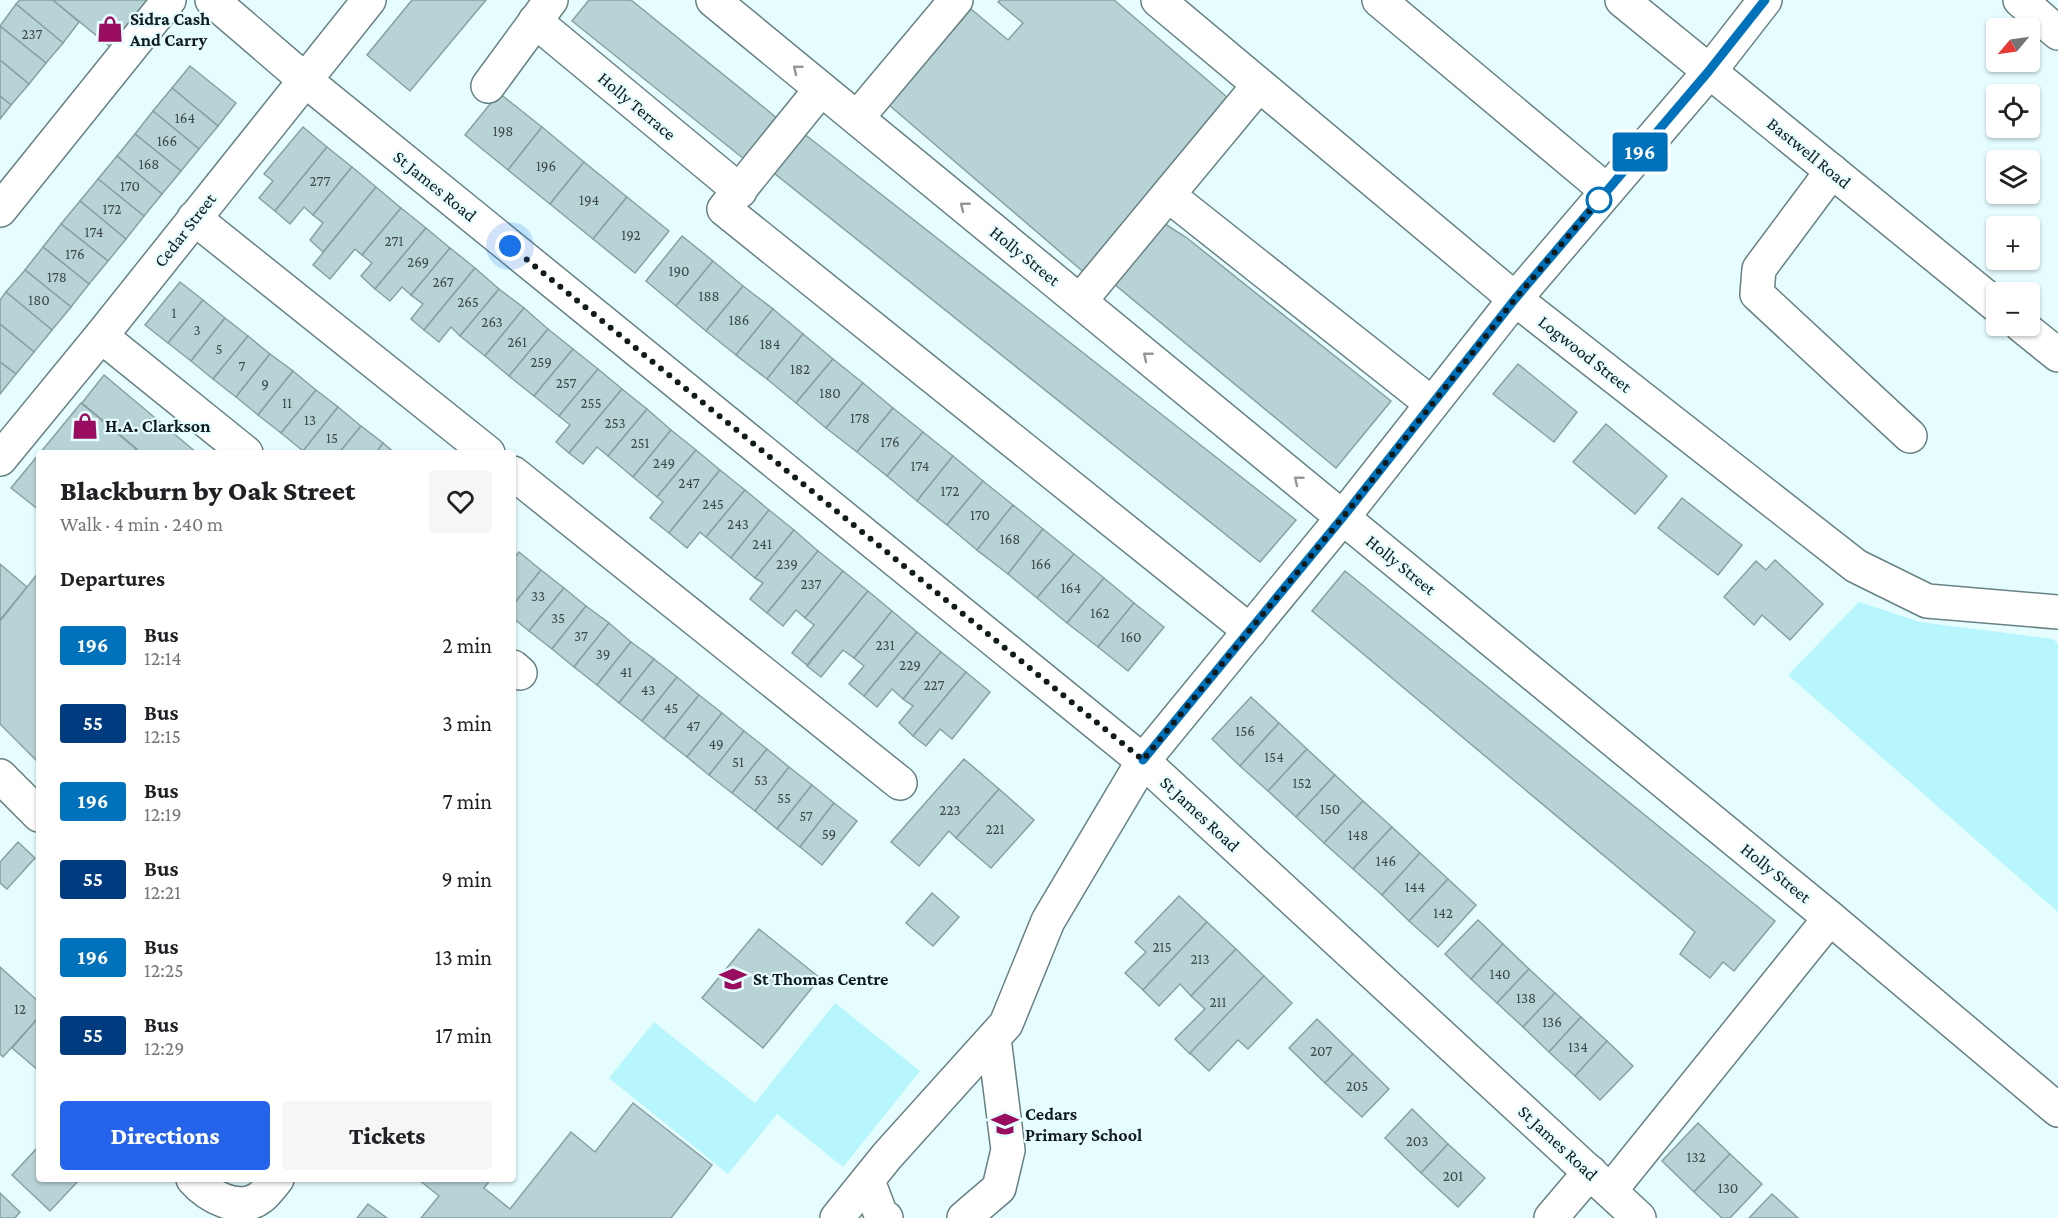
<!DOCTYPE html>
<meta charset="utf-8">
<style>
:root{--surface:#fff;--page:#f6f6f6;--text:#202124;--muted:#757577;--accent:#2563eb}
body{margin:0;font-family:"Crimson Pro",serif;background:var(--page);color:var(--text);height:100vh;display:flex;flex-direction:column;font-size:22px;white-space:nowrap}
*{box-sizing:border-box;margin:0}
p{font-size:20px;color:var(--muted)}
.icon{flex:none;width:33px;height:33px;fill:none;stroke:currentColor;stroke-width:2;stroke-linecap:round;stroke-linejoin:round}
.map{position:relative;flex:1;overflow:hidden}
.sheet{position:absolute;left:36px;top:450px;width:480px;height:732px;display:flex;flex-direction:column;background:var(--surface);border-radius:6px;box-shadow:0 2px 4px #0004}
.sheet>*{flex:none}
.badge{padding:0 12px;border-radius:4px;font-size:21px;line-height:39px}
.needle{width:39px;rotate:241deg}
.buttons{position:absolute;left:1986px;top:18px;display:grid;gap:12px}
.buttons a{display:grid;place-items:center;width:54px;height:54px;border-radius:6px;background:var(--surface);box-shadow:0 2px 4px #0004;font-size:30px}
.you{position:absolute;width:30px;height:30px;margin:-15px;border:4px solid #fff;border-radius:50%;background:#1a73e8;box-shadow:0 0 0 9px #1a73e833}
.map>.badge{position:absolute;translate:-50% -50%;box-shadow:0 0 0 3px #fff}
h2{padding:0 24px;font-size:22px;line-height:54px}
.round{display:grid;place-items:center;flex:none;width:63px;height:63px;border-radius:6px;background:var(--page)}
.head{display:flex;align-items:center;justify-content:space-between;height:102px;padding:0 24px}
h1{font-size:28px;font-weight:800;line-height:45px}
.primary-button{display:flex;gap:12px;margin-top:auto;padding:12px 24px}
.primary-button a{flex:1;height:69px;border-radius:6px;background:var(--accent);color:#fff;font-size:24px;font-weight:800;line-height:69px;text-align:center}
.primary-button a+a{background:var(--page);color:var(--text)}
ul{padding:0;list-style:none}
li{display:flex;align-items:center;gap:18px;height:78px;padding:0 24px}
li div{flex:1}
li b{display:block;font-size:22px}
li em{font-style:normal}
li .badge{min-width:66px;font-weight:700;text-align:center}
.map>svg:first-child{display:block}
.green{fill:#b6f6fc}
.building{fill:#b8d3d6;stroke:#87a1a3;stroke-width:1.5}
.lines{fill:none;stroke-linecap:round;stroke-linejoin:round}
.minor-casing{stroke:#688183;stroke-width:36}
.minor{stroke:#fff;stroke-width:33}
.oneway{stroke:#949899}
.line-casing{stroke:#fff;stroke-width:14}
.line{stroke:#0072bc;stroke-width:9}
.walk{stroke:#111b1c;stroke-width:6;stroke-dasharray:0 10.8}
.stop-dot{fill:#fff;stroke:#0072bc;stroke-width:3}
.labels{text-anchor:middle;stroke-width:4.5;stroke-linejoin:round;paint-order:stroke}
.number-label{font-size:15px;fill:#3b494a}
.poi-label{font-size:18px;font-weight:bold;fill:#111b1c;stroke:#e6fdff;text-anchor:start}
.street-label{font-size:18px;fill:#111b1c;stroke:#e6fdff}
</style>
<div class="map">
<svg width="2058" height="1218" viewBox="0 0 2058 1218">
<rect width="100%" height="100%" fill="#e6fdff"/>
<!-- green -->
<g class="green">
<polygon points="1859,602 1920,622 2053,639 2058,644 2058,912 1788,675"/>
<polygon points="835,1003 920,1071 843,1167 777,1114 728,1174 609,1078 654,1022 755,1103"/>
</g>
<!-- building -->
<g class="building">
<polygon points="20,0 53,0 79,22 63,43 16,4"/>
<polygon points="53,0 153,0 114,50"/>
<polygon points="412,0 486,0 410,91 367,55"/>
<polygon points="589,0 631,0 777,118 744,159 572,21"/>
<polygon points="1000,0 1114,0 1234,103 1087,275 889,105 971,9 1008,40 1023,23 998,2"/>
<polygon points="16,4 63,43 46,63 0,26"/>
<polygon points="0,26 46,63 29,84 0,60"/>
<polygon points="0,60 29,84 11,105 0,96"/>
<polygon points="190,66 236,103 218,126 172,88"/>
<polygon points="172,88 218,126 199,149 153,111"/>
<polygon points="499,93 542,127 508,170 465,135"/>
<polygon points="0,96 11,105 0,119"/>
<polygon points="153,111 199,149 181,171 135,134"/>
<polygon points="303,127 327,147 275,211 259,198 273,181 264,174"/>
<polygon points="542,127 584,162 550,204 508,170"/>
<polygon points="798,129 1296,520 1260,562 769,169"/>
<polygon points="135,134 181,171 162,194 117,156"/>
<polygon points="327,147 352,167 313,215 304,207 290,224 275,211"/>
<polygon points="117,156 162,194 144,216 98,179"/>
<polygon points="584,162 627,197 593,239 550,204"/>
<polygon points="352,167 376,187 323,252 310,240 323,223 313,215"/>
<polygon points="98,179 144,216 126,239 80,201"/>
<polygon points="376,187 401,208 362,255 355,249 330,279 313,265"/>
<polygon points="627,197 669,231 635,273 593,239"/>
<polygon points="80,201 126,239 108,261 61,224"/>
<polygon points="401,208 426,228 375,289 361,276 372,263 362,255"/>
<polygon points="1159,220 1187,238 1391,401 1336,468 1113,283"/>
<polygon points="61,224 108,261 89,284 43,247"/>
<polygon points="426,228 450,248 411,295 402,287 390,301 375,289"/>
<polygon points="682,236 713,261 676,306 646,281"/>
<polygon points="43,247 89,284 71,307 25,270"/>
<polygon points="450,248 475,268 424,330 411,319 423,304 411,295"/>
<polygon points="713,261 743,286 706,331 676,306"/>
<polygon points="475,268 499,289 460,336 451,327 439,342 424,330"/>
<polygon points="25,270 71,307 52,330 6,292"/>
<polygon points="180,282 203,300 168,343 145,325"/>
<polygon points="743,286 773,309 736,355 706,331"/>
<polygon points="499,289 524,308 485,356 460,336"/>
<polygon points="6,292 52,330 34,352 0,324 0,300"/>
<polygon points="203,300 225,318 191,361 168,343"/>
<polygon points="524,308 548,329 509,376 485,356"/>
<polygon points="773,309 803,334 767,379 736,355"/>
<polygon points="225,318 248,336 213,379 191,361"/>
<polygon points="0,324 34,352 16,374 0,362"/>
<polygon points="548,329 573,349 534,396 509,376"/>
<polygon points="803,334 833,359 796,403 767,379"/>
<polygon points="248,336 270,354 236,397 213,379"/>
<polygon points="573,349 598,369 559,416 534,396"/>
<polygon points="270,354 293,371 258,415 236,397"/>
<polygon points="833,359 863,383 826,428 796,403"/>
<polygon points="0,362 16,374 0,394"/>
<polygon points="1518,364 1577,412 1554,442 1493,394"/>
<polygon points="598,369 622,389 569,453 556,442 570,425 559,416"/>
<polygon points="293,371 316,390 281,433 258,415"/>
<polygon points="104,375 160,422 197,453 134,453 137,449 82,403"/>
<polygon points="863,383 893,408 857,452 826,428"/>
<polygon points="622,389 647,409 608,456 597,447 583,464 569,453"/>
<polygon points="316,390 338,407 303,451 281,433"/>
<polygon points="81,403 136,449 133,453 40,453"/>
<polygon points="338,407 361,426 339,453 306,453 303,451"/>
<polygon points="893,408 923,432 887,476 857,452"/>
<polygon points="647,409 671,430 633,477 608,456"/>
<polygon points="1606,424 1667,476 1635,514 1573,462"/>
<polygon points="361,426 383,443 376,453 339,453"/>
<polygon points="671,430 696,450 657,497 633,477"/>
<polygon points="923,432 953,456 917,501 887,476"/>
<polygon points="383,443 395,453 376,453"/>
<polygon points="696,450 720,470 669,533 650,518 663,502 657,497"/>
<polygon points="39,454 39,510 11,488"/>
<polygon points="953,456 983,481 947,525 917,501"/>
<polygon points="720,470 745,490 706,537 700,532 687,548 669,533"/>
<polygon points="983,481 1013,505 977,550 947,525"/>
<polygon points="745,490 769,510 731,558 706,537"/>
<polygon points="1682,498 1742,545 1718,575 1658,528"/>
<polygon points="1013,505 1043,529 1008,574 977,550"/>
<polygon points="769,510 794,530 755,578 731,558"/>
<polygon points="1043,529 1074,554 1037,598 1008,574"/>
<polygon points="794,530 818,551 767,613 750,599 763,583 755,578"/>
<polygon points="818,551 843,571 805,618 796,610 783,626 767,613"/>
<polygon points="519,552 541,570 513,605 513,559"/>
<polygon points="1074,554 1104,578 1067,623 1037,598"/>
<polygon points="1775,560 1823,604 1790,640 1762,615 1754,625 1724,597 1756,561 1766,570"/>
<polygon points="0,564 27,587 0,620"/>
<polygon points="541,570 564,588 529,631 513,618 513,605"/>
<polygon points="843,571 868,591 807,665 792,653 814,625 805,618"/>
<polygon points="1345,571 1775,921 1734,971 1723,962 1710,978 1680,954 1695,932 1312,611"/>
<polygon points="39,572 39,763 0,724 0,621"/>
<polygon points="1104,578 1134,603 1098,647 1067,623"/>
<polygon points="564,588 586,606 552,649 529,631"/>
<polygon points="868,591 892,611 854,658 843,650 821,677 807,666"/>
<polygon points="1134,603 1164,627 1128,671 1098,647"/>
<polygon points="586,606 609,623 574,667 552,649"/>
<polygon points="892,611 917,632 864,696 849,684 864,666 854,658"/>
<polygon points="609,623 631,642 597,685 574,667"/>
<polygon points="917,632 941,652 903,699 892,689 877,707 864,696"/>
<polygon points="631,642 654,659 619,703 597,685"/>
<polygon points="941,652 966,672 913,736 899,723 913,706 903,699"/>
<polygon points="654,659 677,677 642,721 619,703"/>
<polygon points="966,672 990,692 952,739 940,729 926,746 913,736"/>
<polygon points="677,677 699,695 664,739 642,721"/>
<polygon points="699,695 722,713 687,757 664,739"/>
<polygon points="1251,697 1279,723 1240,766 1212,739"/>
<polygon points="722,713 744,731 709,775 687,757"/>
<polygon points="1279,723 1307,749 1268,791 1240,766"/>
<polygon points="744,731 767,749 732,793 709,775"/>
<polygon points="767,749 789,767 755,811 732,793"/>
<polygon points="1307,749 1335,775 1296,817 1268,791"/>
<polygon points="964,759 999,789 956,838 949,831 919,866 891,842"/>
<polygon points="789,767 812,785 777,829 755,811"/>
<polygon points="1335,775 1363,801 1324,843 1296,817"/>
<polygon points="812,785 834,803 800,847 777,829"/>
<polygon points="999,789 1034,820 991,868 956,838"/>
<polygon points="1363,801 1392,827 1353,869 1324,843"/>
<polygon points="834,803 857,821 822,865 800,847"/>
<polygon points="1392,827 1420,853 1382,895 1353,869"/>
<polygon points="18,842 35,858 7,889 0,883 0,862"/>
<polygon points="1420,853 1448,879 1409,921 1382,895"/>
<polygon points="1448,879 1476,905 1438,947 1409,921"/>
<polygon points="932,893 959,917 933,946 906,923"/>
<polygon points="1179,896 1207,922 1143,990 1125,973 1146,952 1135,942"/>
<polygon points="1478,920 1503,944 1471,979 1445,954"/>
<polygon points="1207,922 1236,949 1191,996 1180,984 1159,1006 1143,990"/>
<polygon points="759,929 820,978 763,1048 702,998"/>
<polygon points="1503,944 1529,969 1497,1003 1471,979"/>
<polygon points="1236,949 1264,976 1190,1054 1175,1039 1205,1009 1191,996"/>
<polygon points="0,967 39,1002 39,1017 3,1057 0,1054"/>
<polygon points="1529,969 1555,993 1523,1027 1497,1003"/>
<polygon points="1264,976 1292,1003 1248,1049 1238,1040 1209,1071 1190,1053"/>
<polygon points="1555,993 1581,1017 1549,1052 1523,1027"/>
<polygon points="39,1017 39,1071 12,1048"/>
<polygon points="1581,1017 1607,1041 1575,1076 1549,1052"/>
<polygon points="1317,1019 1353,1054 1325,1083 1289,1048"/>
<polygon points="1607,1041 1633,1066 1600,1100 1575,1076"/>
<polygon points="1353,1054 1389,1089 1362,1117 1325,1083"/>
<polygon points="633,1103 712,1165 671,1218 421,1218 439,1196 418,1179 491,1179 484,1188 510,1209 571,1132 595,1152"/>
<polygon points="1412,1109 1448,1144 1421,1173 1385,1138"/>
<polygon points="1698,1123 1730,1154 1694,1192 1662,1161"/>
<polygon points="1448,1144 1485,1178 1458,1207 1421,1173"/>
<polygon points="39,1146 39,1179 80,1179 50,1211 12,1175"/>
<polygon points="1730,1154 1762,1184 1730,1218 1722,1218 1694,1192"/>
<polygon points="0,1193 20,1212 15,1218 0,1218"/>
<polygon points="1772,1194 1798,1218 1749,1218"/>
<polygon points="368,1204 387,1218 357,1218"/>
</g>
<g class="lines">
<defs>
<g id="minor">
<polyline points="212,0 305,80 1143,761 1639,1218"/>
<polyline points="713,0 1830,918 2058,1110"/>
<polyline points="1158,0 1515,299 1856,566 1927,601 2058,612"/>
<polyline points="1379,0 1607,191"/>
<polyline points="1622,0 1996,305"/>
<polyline points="2020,0 2058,33"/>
<polyline points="535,21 740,191"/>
<polyline points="488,86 551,0"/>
<polyline points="821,89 724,209 1250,631"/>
<polyline points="857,118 956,0"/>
<polyline points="1832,171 1759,269 1757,294 1910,436"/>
<polyline points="1168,195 1432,404"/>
<polyline points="0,210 169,0"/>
<polyline points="194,218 488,453"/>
<polyline points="1080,301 1259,85"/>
<polyline points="2022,326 2058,355"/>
<polyline points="101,336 246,453"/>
<polyline points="0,459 101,336 369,0"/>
<polyline points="513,473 900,783"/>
<polyline points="513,667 520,673"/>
<polyline points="0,776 39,815"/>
<path d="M 193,1179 C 208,1196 239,1214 261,1197 C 267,1192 272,1185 277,1179"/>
<polyline points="868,1181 881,1215 886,1218"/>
<polyline points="1610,1191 1830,918"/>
<polyline points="837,1218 887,1156 1006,1024 1048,921 1143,761 1343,517 1515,299 1709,72 1765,0"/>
<polyline points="964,1218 999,1188 1008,1150 994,1038"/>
<polyline points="1551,1218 1590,1172"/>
</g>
</defs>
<!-- minor casing -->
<use href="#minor" class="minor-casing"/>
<!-- minor -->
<use href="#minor" class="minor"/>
</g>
<!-- one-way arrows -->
<defs><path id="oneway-chevron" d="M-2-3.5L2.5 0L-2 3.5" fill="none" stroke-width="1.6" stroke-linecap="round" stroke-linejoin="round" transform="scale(1.5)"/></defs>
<g class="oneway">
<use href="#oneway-chevron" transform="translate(797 69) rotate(-141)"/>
<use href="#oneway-chevron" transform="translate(964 206) rotate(-141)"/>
<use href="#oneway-chevron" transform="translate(1147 356) rotate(-141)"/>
<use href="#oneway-chevron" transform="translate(1298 480) rotate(-141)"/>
</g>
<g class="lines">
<defs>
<polyline id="line" points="1143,760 1343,517 1515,299 1708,72 1765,0"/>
</defs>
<!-- line casing -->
<use href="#line" class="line-casing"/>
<!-- line -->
<use href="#line" class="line"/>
<!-- walk -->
<polyline class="walk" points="510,246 1143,760 1343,517 1515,299 1599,200"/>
</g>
<!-- icons -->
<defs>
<symbol id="shop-bare" viewBox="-9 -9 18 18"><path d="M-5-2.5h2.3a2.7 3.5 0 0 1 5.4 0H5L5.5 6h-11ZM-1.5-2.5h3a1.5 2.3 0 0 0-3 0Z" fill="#990c5f" stroke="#e6fdff" stroke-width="2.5" paint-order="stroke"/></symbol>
<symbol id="school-bare" viewBox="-9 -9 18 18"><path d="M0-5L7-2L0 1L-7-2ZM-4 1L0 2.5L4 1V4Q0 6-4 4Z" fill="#990c5f" stroke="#e6fdff" stroke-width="2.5" paint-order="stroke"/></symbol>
</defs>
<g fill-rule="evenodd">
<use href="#shop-bare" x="91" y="10" width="38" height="38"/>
<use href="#shop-bare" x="66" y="407" width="38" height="38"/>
<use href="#school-bare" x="714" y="960" width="38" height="38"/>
<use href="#school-bare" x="986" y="1105" width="38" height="38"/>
</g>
<!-- markers -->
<circle class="stop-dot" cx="1599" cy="200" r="12"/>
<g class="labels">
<!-- number labels -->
<g class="number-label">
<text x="32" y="39">237</text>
<text x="185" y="123">164</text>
<text x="503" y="136">198</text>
<text x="167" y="146">166</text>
<text x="149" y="169">168</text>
<text x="546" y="171">196</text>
<text x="320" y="186">277</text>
<text x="130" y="191">170</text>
<text x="589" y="205">194</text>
<text x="112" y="214">172</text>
<text x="94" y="237">174</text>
<text x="631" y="240">192</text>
<text x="394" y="246">271</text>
<text x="75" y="259">176</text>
<text x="418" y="267">269</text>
<text x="679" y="276">190</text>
<text x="57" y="282">178</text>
<text x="443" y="287">267</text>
<text x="709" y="301">188</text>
<text x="39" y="305">180</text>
<text x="468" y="307">265</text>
<text x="174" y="318">1</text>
<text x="739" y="325">186</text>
<text x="492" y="327">263</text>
<text x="197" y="335">3</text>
<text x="517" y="347">261</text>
<text x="770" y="349">184</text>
<text x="219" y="354">5</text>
<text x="541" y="367">259</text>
<text x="242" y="371">7</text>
<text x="800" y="374">182</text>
<text x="566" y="388">257</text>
<text x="265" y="389">9</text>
<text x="830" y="398">180</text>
<text x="287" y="408">11</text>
<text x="591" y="408">255</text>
<text x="860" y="423">178</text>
<text x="310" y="425">13</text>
<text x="615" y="428">253</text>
<text x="332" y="443">15</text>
<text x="890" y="447">176</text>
<text x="640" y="448">251</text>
<text x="664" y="468">249</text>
<text x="920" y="471">174</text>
<text x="689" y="488">247</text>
<text x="950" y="496">172</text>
<text x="713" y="509">245</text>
<text x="980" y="520">170</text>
<text x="738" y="529">243</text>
<text x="1010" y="544">168</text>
<text x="762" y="549">241</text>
<text x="787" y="569">239</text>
<text x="1041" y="569">166</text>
<text x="811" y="589">237</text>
<text x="1071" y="593">164</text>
<text x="538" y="601">33</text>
<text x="1100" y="618">162</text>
<text x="558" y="623">35</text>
<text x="581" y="641">37</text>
<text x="1131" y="642">160</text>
<text x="885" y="650">231</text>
<text x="603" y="659">39</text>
<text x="910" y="670">229</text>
<text x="626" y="677">41</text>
<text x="934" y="690">227</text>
<text x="648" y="695">43</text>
<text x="671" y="713">45</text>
<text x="693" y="731">47</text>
<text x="1245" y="736">156</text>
<text x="716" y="749">49</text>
<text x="1274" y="762">154</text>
<text x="738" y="767">51</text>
<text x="761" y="785">53</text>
<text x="1302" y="788">152</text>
<text x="784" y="803">55</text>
<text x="1330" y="814">150</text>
<text x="950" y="815">223</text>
<text x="806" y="821">57</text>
<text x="995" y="834">221</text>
<text x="829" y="839">59</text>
<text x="1358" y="840">148</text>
<text x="1386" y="866">146</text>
<text x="1415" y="892">144</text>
<text x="1443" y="918">142</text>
<text x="1162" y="952">215</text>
<text x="1200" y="964">213</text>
<text x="1500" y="979">140</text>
<text x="1526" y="1003">138</text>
<text x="1218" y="1007">211</text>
<text x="20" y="1014">12</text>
<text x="1552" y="1027">136</text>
<text x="1578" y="1052">134</text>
<text x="1321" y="1056">207</text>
<text x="1357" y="1091">205</text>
<text x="1417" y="1146">203</text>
<text x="1696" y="1162">132</text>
<text x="1453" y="1181">201</text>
<text x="1728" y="1193">130</text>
</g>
<!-- poi labels -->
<g class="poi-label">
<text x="130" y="25">Sidra Cash<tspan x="130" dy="21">And Carry</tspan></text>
<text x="105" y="432">H.A. Clarkson</text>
<text x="753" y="985">St Thomas Centre</text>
<text x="1025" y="1120">Cedars<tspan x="1025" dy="21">Primary School</tspan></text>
</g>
<!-- street labels -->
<g class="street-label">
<text transform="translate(637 106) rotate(40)" y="6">Holly Terrace</text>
<text transform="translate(1809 153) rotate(39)" y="6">Bastwell Road</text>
<text transform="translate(435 186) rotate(39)" y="6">St James Road</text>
<text transform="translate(185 230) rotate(-52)" y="6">Cedar Street</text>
<text transform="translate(1025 256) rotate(39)" y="6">Holly Street</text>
<text transform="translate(1585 354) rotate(38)" y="6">Logwood Street</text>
<text transform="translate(1401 565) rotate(39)" y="6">Holly Street</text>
<text transform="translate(1200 814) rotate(43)" y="6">St James Road</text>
<text transform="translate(1776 873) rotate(39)" y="6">Holly Street</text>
<text transform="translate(1558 1143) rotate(43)" y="6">St James Road</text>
</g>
</g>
</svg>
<div class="buttons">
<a><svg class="needle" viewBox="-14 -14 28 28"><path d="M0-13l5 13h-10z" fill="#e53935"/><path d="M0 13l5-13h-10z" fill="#757577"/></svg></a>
<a><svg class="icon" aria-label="locate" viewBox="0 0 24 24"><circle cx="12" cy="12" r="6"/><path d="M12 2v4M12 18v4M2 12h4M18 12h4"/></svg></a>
<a><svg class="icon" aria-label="layers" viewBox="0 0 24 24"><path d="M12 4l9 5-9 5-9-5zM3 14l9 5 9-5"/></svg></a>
<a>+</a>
<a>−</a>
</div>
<div class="you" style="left:510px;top:246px"></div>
<b class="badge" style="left:1640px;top:152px;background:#0072bc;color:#fff">196</b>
<section class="sheet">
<div class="head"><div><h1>Blackburn by Oak Street</h1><p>Walk · 4 min · 240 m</p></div><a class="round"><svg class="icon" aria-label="heart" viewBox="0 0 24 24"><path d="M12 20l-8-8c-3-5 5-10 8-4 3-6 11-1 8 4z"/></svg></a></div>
<h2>Departures</h2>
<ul>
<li><span class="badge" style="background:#0072bc;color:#fff">196</span><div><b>Bus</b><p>12:14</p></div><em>2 min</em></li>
<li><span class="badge" style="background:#003b80;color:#fff">55</span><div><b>Bus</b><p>12:15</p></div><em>3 min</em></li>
<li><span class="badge" style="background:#0072bc;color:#fff">196</span><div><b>Bus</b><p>12:19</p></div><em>7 min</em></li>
<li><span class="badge" style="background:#003b80;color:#fff">55</span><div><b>Bus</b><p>12:21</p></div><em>9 min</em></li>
<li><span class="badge" style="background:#0072bc;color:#fff">196</span><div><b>Bus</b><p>12:25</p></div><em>13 min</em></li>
<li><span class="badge" style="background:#003b80;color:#fff">55</span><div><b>Bus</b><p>12:29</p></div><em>17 min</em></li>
</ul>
<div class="primary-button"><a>Directions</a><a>Tickets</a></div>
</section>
</div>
